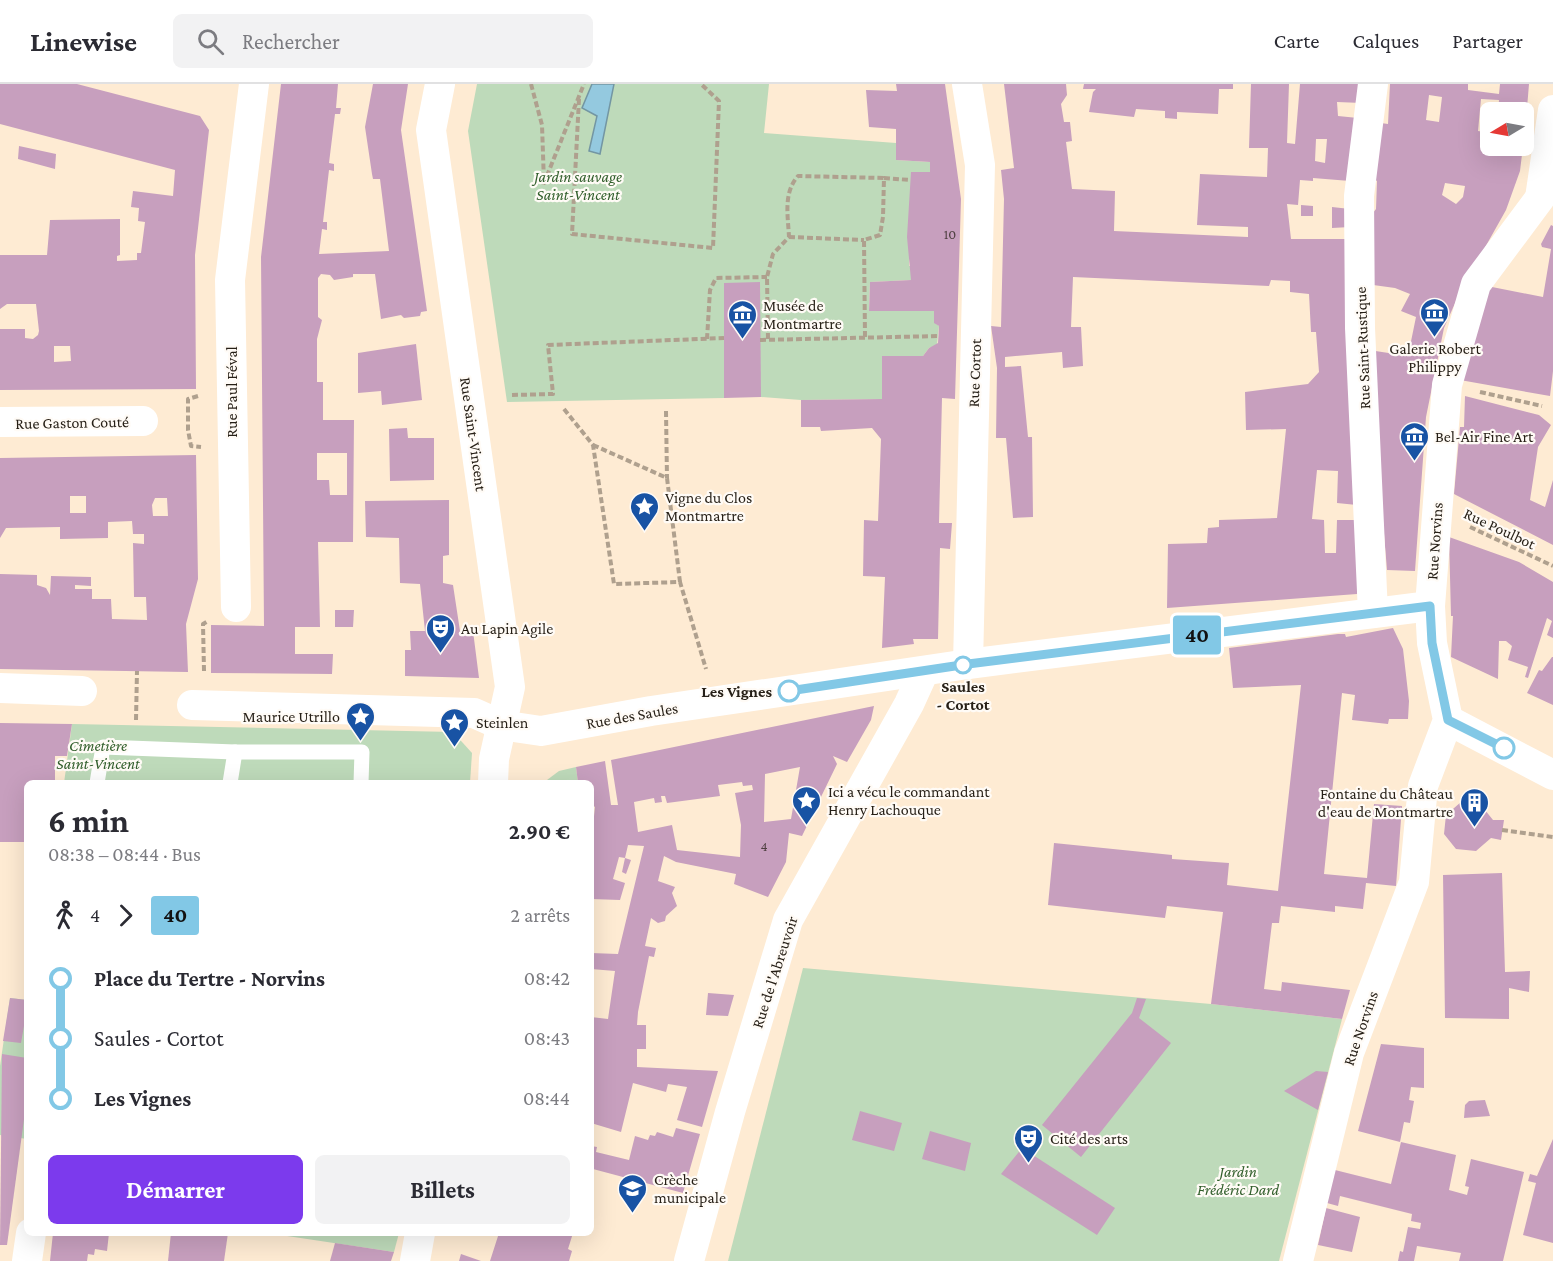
<!DOCTYPE html>
<html lang="fr">
<meta charset="utf-8">
<style>
:root{--surface:#fff;--page:#f2f2f3;--text:#2b2b33;--muted:#7c7c81;--line:#e1e1e2;--accent:#7c3aed}
body{margin:0;font-family:"Crimson Pro",serif;background:var(--page);color:var(--text);height:100vh;display:flex;flex-direction:column;font-size:22px;white-space:nowrap}
*{box-sizing:border-box;margin:0}
p{font-size:20px;color:var(--muted)}
.icon{flex:none;width:33px;height:33px;fill:none;stroke:currentColor;stroke-width:2;stroke-linecap:round;stroke-linejoin:round}
.map{position:relative;flex:1;overflow:hidden}
.drawer{position:absolute;left:24px;top:696px;width:570px;height:456px;display:flex;flex-direction:column;background:var(--surface);border-radius:9px;box-shadow:0 6px 24px #0002}
.drawer>*{flex:none}
.badge{padding:0 12px;border-radius:4px;font-size:21px;line-height:39px}
.needle{width:39px;rotate:260deg}
.controls{position:absolute;left:1480px;top:18px;display:grid;gap:12px}
.controls a{display:grid;place-items:center;width:54px;height:54px;border-radius:9px;background:var(--surface);box-shadow:0 6px 24px #0002;font-size:30px}
.map>.badge{position:absolute;translate:-50% -50%;box-shadow:0 0 0 3px #fff}
.legs{display:flex;align-items:center;gap:9px;height:66px;padding:0 24px;font-size:20px}
.legs p{margin-inline-start:auto}
.summary{display:flex;align-items:center;justify-content:space-between;height:102px;padding:0 24px}
h1{font-size:33px;font-weight:700;line-height:45px}
.action{display:flex;gap:12px;margin-top:auto;padding:12px 24px}
.action a{flex:1;height:69px;border-radius:9px;background:var(--accent);color:#fff;font-size:24px;font-weight:700;line-height:69px;text-align:center}
.action a+a{background:var(--page);color:var(--text)}
ul{padding:0 24px;list-style:none}
li{display:flex;align-items:center;gap:21px;height:60px;font-size:22px}
li i{display:grid;place-items:center;width:9px;height:100%;margin:0 8px;background:currentColor}
li i::after{content:'';width:15px;height:15px;margin:-8px;border:4px solid;border-radius:50%;background:var(--surface)}
li p{margin-inline-start:auto}
li:first-child i{background:linear-gradient(#0000 50%,currentColor 0)}
li:last-child i{background:linear-gradient(currentColor 50%,#0000 0)}
header{display:flex;align-items:center;gap:36px;box-sizing:border-box;height:84px;padding:0 30px;background:var(--surface);border-bottom:2px solid var(--line)}
header strong{font-size:28px}
nav{display:flex;gap:33px;margin-inline-start:auto;font-size:21px}
.search{width:420px;height:54px;background:var(--page);display:flex;align-items:center;gap:15px;box-sizing:border-box;padding:0 21px;border-radius:9px;color:var(--muted);font-size:22px}
.map>svg:first-child{display:block}
.green{fill:#bedaba}
.water{fill:#94c9df;stroke:#7396a3;stroke-width:1.5}
.building{fill:#c79fbe;fill-rule:evenodd}
.lines{fill:none;stroke-linecap:round;stroke-linejoin:round}
.path{stroke:#afa08e;stroke-width:4;stroke-dasharray:6 3;stroke-linecap:butt}
.lane{stroke:#fff;stroke-width:15}
.street{stroke:#fff;stroke-width:30}
.line-1-casing{stroke:#fff;stroke-width:14}
.line-1{stroke:#82c8e6;stroke-width:9}
.stop-1-dot{fill:#fff;stroke:#82c8e6;stroke-width:3}
.labels{text-anchor:middle;stroke-width:4.5;stroke-linejoin:round;paint-order:stroke}
.number-label{font-size:14px;fill:#4e3f40}
.park-label{font-size:16px;font-style:italic;fill:#325f2c;stroke:#fffbf6}
.poi-label{font-size:16px;fill:#261f16;stroke:#fffbf6;text-anchor:start}
.street-label{font-size:16px;fill:#261f16;stroke:#fffbf6}
.stop-label{font-size:16px;font-weight:bold;fill:#261f16;stroke:#fffbf6}
</style>
<header>
<strong>Linewise</strong>
<div class="search"><svg class="icon" aria-label="search" viewBox="0 0 24 24"><circle cx="10" cy="10" r="6"/><path d="M15 15l6 6"/></svg>Rechercher</div>
<nav><a>Carte</a><a>Calques</a><a>Partager</a></nav>
</header>
<div class="map">
<svg width="1553" height="1177" viewBox="0 0 1553 1177">
<rect width="100%" height="100%" fill="#feebd3"/>
<!-- green -->
<g class="green">
<polygon points="477,0 769,0 764,49 896,59 896,76 930,78 930,88 909,153 909,182 912,182 911,196 870,198 869,227 934,227 934,238 939,242 937,261 929,264 923,272 882,272 882,315 801,316 761,313 724,199 724,314 507,318 468,47"/>
<polygon points="72,640 453,648 472,669 470,699 64,699"/>
<polygon points="576,683 578,699 543,699 559,687"/>
<polygon points="803,884 1211,920 1342,935 1279,1177 728,1177"/>
<polygon points="10,914 27,916 27,1055 0,1051 0,982"/>
<polygon points="267,1149 399,1149 394,1168"/>
</g>
<!-- water -->
<polygon class="water" points="592,0 614,0 600,70 589,67 597,32 582,24"/>
<!-- building -->
<g class="building">
<path d="M 0,0 L 77,0 L 200,32 L 209,46 L 195,171 L 196,305 L 0,306 L 0,245 L 25,245 L 25,254 L 33,255 L 38,251 L 39,247 L 36,220 L 7,220 L 0,225 L 0,171 L 47,171 L 50,136 L 120,135 L 120,171 L 117,172 L 117,177 L 137,176 L 137,169 L 141,169 L 145,138 L 138,137 L 139,124 L 131,123 L 133,107 L 173,112 L 175,86 L 0,40 ZM 54,262 L 70,262 L 71,277 L 54,278 Z"/>
<path d="M 281,0 L 338,0 L 336,24 L 341,24 L 340,30 L 335,30 L 329,79 L 334,80 L 334,87 L 329,86 L 323,138 L 327,138 L 327,146 L 322,145 L 319,170 L 389,167 L 380,95 L 373,95 L 372,90 L 365,43 L 373,0 L 408,0 L 401,46 L 427,227 L 421,228 L 420,232 L 404,234 L 401,231 L 381,235 L 375,190 L 353,190 L 353,193 L 334,196 L 330,191 L 321,190 L 318,194 L 318,233 L 322,236 L 317,255 L 317,298 L 323,298 L 323,336 L 354,336 L 353,458 L 318,458 L 320,543 L 295,543 L 295,570 L 333,570 L 332,590 L 211,589 L 211,541 L 264,542 L 261,173 ZM 317,369 L 347,369 L 347,411 L 330,411 L 329,396 L 317,396 Z"/>
<polygon points="896,0 945,0 961,115 955,315 942,314 939,439 952,439 950,465 940,464 938,555 913,555 914,560 882,564 885,493 863,492 864,436 878,437 881,355 872,344 821,347 820,343 801,343 801,316 882,315 882,272 923,272 929,264 938,259 939,242 934,239 934,227 869,227 870,198 911,196 907,153 911,88 930,88 930,78 896,76 896,45 869,43 866,6 897,7"/>
<path d="M 1004,0 L 1066,0 L 1067,11 L 1061,20 L 1064,38 L 1070,38 L 1072,57 L 1066,58 L 1072,105 L 1115,107 L 1114,147 L 1248,153 L 1248,143 L 1197,141 L 1200,90 L 1267,93 L 1268,64 L 1249,64 L 1251,0 L 1289,0 L 1287,59 L 1295,60 L 1300,0 L 1364,0 L 1362,19 L 1337,18 L 1338,32 L 1358,34 L 1350,97 L 1313,94 L 1313,97 L 1300,96 L 1298,121 L 1287,120 L 1291,155 L 1350,155 L 1357,421 L 1337,419 L 1338,387 L 1317,386 L 1312,435 L 1324,436 L 1325,469 L 1336,469 L 1337,436 L 1357,436 L 1357,510 L 1167,524 L 1168,460 L 1207,459 L 1208,444 L 1219,443 L 1219,436 L 1277,434 L 1286,345 L 1246,346 L 1245,308 L 1308,300 L 1319,288 L 1316,248 L 1311,248 L 1309,210 L 1290,208 L 1290,197 L 1271,196 L 1269,202 L 1073,193 L 1071,243 L 1081,243 L 1083,282 L 1063,284 L 1062,268 L 1005,273 L 1005,283 L 1021,282 L 1028,353 L 1032,353 L 1033,433 L 1013,434 L 1006,354 L 996,354 L 997,284 L 991,242 L 1001,243 L 1004,115 L 1001,86 L 1014,84 ZM 1316,55 L 1327,55 L 1325,79 L 1315,77 Z"/>
<polygon points="1084,0 1233,0 1233,5 1219,5 1218,30 1177,28 1177,35 1165,34 1165,27 1136,25 1134,33 1089,28 1093,8 1096,5 1083,5"/>
<path d="M 1390,0 L 1468,0 L 1468,6 L 1499,10 L 1500,0 L 1529,0 L 1526,36 L 1524,28 L 1498,28 L 1499,16 L 1481,15 L 1478,47 L 1491,49 L 1491,62 L 1523,62 L 1520,87 L 1506,126 L 1460,208 L 1444,244 L 1426,333 L 1415,487 L 1387,486 L 1369,266 L 1408,272 L 1416,233 L 1401,227 L 1410,210 L 1395,204 L 1366,200 L 1369,134 L 1376,125 L 1377,97 L 1371,93 L 1374,38 L 1388,40 ZM 1429,11 L 1442,13 L 1439,38 L 1426,36 ZM 1445,99 L 1465,102 L 1463,113 L 1456,120 L 1442,111 Z"/>
<polygon points="19,62 56,70 55,85 18,75"/>
<polygon points="1301,121 1313,122 1313,132 1301,132"/>
<polygon points="1332,123 1350,125 1350,143 1332,144"/>
<polygon points="1551,141 1553,142 1553,287 1550,312 1460,296 1487,202 1543,213 1551,165 1542,163 1541,160"/>
<polygon points="760,198 761,313 724,314 724,199"/>
<polygon points="416,260 422,316 382,321 381,307 358,309 358,269"/>
<polygon points="1465,312 1539,331 1551,341 1538,363 1530,416 1545,423 1553,396 1553,461 1454,410 1460,343 1464,343"/>
<polygon points="407,344 408,354 434,354 434,396 390,397 389,345"/>
<path d="M 196,371 L 198,495 L 186,540 L 188,588 L 0,585 L 0,490 L 37,491 L 37,501 L 46,504 L 50,511 L 51,492 L 91,493 L 91,502 L 75,501 L 75,505 L 92,505 L 92,515 L 111,515 L 112,535 L 147,536 L 146,513 L 134,513 L 133,459 L 144,460 L 144,450 L 133,450 L 132,437 L 108,438 L 108,454 L 60,455 L 60,443 L 6,444 L 0,454 L 0,374 ZM 70,412 L 86,412 L 86,429 L 70,429 ZM 155,414 L 167,414 L 168,432 L 153,432 L 152,421 Z"/>
<polygon points="449,416 449,471 443,472 443,499 453,501 460,547 473,547 479,594 405,592 405,566 411,566 410,547 425,547 420,500 400,499 399,454 366,453 365,417"/>
<polygon points="1449,453 1519,478 1553,498 1553,554 1547,551 1552,537 1547,534 1528,594 1525,593 1528,583 1508,576 1512,562 1506,557 1499,557 1498,595 1451,573 1453,532 1451,532"/>
<polygon points="335,526 354,526 353,543 335,543"/>
<polygon points="1393,544 1403,565 1409,617 1408,635 1389,635 1388,640 1352,636 1355,611 1342,609 1324,790 1367,794 1374,720 1402,722 1396,802 1366,799 1363,825 1335,822 1335,828 1281,822 1279,839 1272,839 1264,905 1281,907 1282,898 1350,906 1342,935 1211,920 1223,828 1167,822 1165,834 1048,821 1054,759 1172,771 1172,775 1229,779 1227,801 1278,807 1301,601 1233,604 1229,564 1338,550 1345,550 1346,553"/>
<polygon points="1552,573 1553,573 1553,621 1527,609 1539,586 1542,587"/>
<path d="M 874,622 L 871,636 L 847,678 L 833,672 L 837,680 L 802,752 L 789,749 L 786,778 L 768,813 L 734,800 L 736,790 L 676,778 L 664,772 L 658,797 L 675,803 L 672,809 L 677,822 L 666,832 L 665,837 L 658,839 L 651,834 L 645,862 L 656,864 L 654,873 L 649,872 L 638,928 L 637,941 L 646,941 L 646,965 L 637,965 L 637,983 L 718,987 L 702,1043 L 677,1036 L 687,1003 L 668,1000 L 666,1008 L 633,999 L 621,1048 L 591,1039 L 591,933 L 608,935 L 615,887 L 591,885 L 591,869 L 618,870 L 644,762 L 628,761 L 625,774 L 631,776 L 626,790 L 622,788 L 625,774 L 619,773 L 613,795 L 625,799 L 620,816 L 591,815 L 591,760 L 595,723 L 591,720 L 591,699 L 578,699 L 576,683 L 605,677 L 611,721 L 618,721 L 611,676 ZM 800,683 L 791,735 L 764,738 L 765,690 ZM 742,698 L 743,702 L 752,701 L 753,706 L 735,709 L 741,741 L 740,773 L 677,766 L 672,741 L 638,748 L 634,718 L 654,714 L 655,719 L 662,718 L 661,712 L 665,712 L 667,719 L 720,712 L 718,701 Z"/>
<polygon points="0,639 72,640 67,672 55,672 55,699 27,699 27,758 0,758"/>
<polygon points="1461,718 1481,721 1493,736 1504,736 1501,756 1491,754 1476,767 1456,765 1444,750 1446,731"/>
<polygon points="1502,789 1505,888 1530,887 1529,908 1509,904 1509,935 1445,934 1443,791"/>
<polygon points="708,909 734,911 728,932 706,931"/>
<polygon points="10,914 27,916 27,936 25,936 21,959 3,957"/>
<polygon points="1137,914 1146,915 1139,934 1171,959 1081,1073 1042,1041 1132,929"/>
<polygon points="1381,960 1424,964 1424,1004 1411,1003 1409,1016 1414,1017 1410,1039 1404,1038 1400,1058 1358,1047"/>
<polygon points="2,970 27,974 27,1013 7,1161 0,1161"/>
<polygon points="1316,987 1328,988 1318,1026 1284,1007"/>
<polygon points="1485,1016 1490,1032 1464,1034 1465,1021 1469,1017"/>
<polygon points="860,1027 902,1039 894,1067 852,1056"/>
<polygon points="676,1044 700,1050 683,1109 593,1085 591,1090 591,1062 597,1063 596,1068 629,1076 635,1052 648,1056 650,1051 655,1052 657,1048 673,1053"/>
<polygon points="930,1047 971,1059 965,1087 922,1075"/>
<polygon points="1553,1055 1553,1159 1523,1151 1536,1099 1528,1097 1530,1090 1537,1092"/>
<polygon points="1401,1058 1456,1071 1449,1106 1467,1111 1469,1103 1465,1102 1471,1075 1524,1088 1503,1177 1459,1177 1461,1169 1417,1162 1414,1177 1398,1177 1400,1167 1403,1168 1408,1143 1420,1145 1421,1139 1411,1137 1412,1130 1340,1112 1338,1122 1327,1119 1335,1086 1391,1100"/>
<polygon points="1022,1064 1115,1124 1097,1151 1001,1090"/>
<polygon points="1326,1124 1360,1133 1352,1168 1318,1161"/>
<polygon points="53,1149 109,1149 107,1167 95,1165 94,1171 88,1170 87,1177 50,1177"/>
<polygon points="171,1149 228,1149 224,1177 168,1177"/>
<polygon points="499,1149 573,1149 568,1165 572,1167 569,1177 490,1177"/>
<polygon points="335,1159 394,1168 391,1177 330,1177"/>
<polygon points="461,1170 481,1177 459,1177"/>
</g>
<g class="lines">
<!-- path -->
<g class="path">
<polyline points="531,0 542,41 544,99 584,0"/>
<polyline points="579,15 572,150 713,164 719,17 701,0"/>
<polyline points="789,153 864,156"/>
<polyline points="865,253 864,156 880,151 883,133 884,94 910,96"/>
<polyline points="707,255 710,206 716,194 767,193"/>
<path d="M 768,255 L 767,193 L 773,170 L 789,153 C 788,132 783,109 798,92 L 884,94"/>
<polyline points="760,256 939,252"/>
<polyline points="1480,308 1542,322"/>
<polyline points="512,311 553,310 548,261 724,254"/>
<polyline points="198,312 188,315 188,346 191,362 201,363"/>
<polyline points="564,325 593,361 614,500 680,498 706,585"/>
<polyline points="666,327 667,394"/>
<polyline points="593,361 667,394 680,498"/>
<polyline points="1470,443 1553,482"/>
<polyline points="204,587 203,540 208,537"/>
<polyline points="136,636 137,587"/>
<polyline points="1502,746 1553,753"/>
</g>
<!-- lane -->
<g class="lane">
<polyline points="97,699 103,663 235,668 362,668 361,699"/>
<polyline points="230,699 235,668"/>
</g>
<!-- street -->
<g class="street">
<polyline points="440,0 431,46 510,603 494,675 493,699"/>
<polyline points="967,0 980,81 968,580"/>
<polyline points="1373,0 1359,112 1360,244 1373,529"/>
<polyline points="0,338 143,337"/>
<polyline points="236,523 230,196 254,0"/>
<polyline points="0,604 82,607"/>
<polyline points="192,621 474,629 501,641 541,647 651,627 968,580 1430,522"/>
<polyline points="1448,636 1553,691"/>
<polyline points="27,1177 31,1149"/>
<polyline points="415,1177 420,1149"/>
<polyline points="689,1177 730,1028 788,836 909,620 924,587"/>
<polyline points="1298,1177 1349,969 1414,798 1423,702 1448,636 1432,559 1430,522 1447,301 1476,200 1540,114 1553,26"/>
</g>
</g>
<g class="lines">
<defs>
<polyline id="line-1" points="789,607 968,580 1430,522 1432,559 1448,636 1504,664"/>
</defs>
<!-- line-1 casing -->
<use href="#line-1" class="line-1-casing"/>
<!-- line-1 -->
<use href="#line-1" class="line-1"/>
</g>
<!-- icons -->
<defs>
<symbol id="museum-pin" viewBox="-11 -11 22 30"><path d="M0 17L-7.5 6A9.5 9.5 0 1 1 7.5 6Z" fill="#1853a4" stroke="#fffbf6"/><path d="M0-6L6-3V-2H-6V-3ZM-5-1h2V3h-2ZM-1-1h2V3h-2ZM3-1h2V3H3ZM-6 4H6V6H-6Z" fill="#fff"/></symbol>
<symbol id="sight-pin" viewBox="-11 -11 22 30"><path d="M0 17L-7.5 6A9.5 9.5 0 1 1 7.5 6Z" fill="#1853a4" stroke="#fffbf6"/><path d="M0-6L1.8-2.2L6-1.7L2.9 1.2L3.7 5.4L0 3.3L-3.7 5.4L-2.9 1.2L-6-1.7L-1.8-2.2Z" fill="#fff"/></symbol>
<symbol id="theatre-pin" viewBox="-11 -11 22 30"><path d="M0 17L-7.5 6A9.5 9.5 0 1 1 7.5 6Z" fill="#1853a4" stroke="#fffbf6"/><path d="M-5-5.5Q0-4 5-5.5V0Q5 5 0 6Q-5 5-5 0ZM-3.3-2.5H-1v1.5H-3.3ZM1-2.5H3.3v1.5H1ZM-2.8 1Q0 5.5 2.8 1Z" fill="#fff"/></symbol>
<symbol id="building-pin" viewBox="-11 -11 22 30"><path d="M0 17L-7.5 6A9.5 9.5 0 1 1 7.5 6Z" fill="#1853a4" stroke="#fffbf6"/><path d="M-4-6H4V6H1V3H-1V6H-4ZM-2.5-4.3h1.7v1.8h-1.7ZM.8-4.3h1.7v1.8H.8ZM-2.5-1h1.7V.8h-1.7ZM.8-1h1.7V.8H.8Z" fill="#fff"/></symbol>
<symbol id="school-pin" viewBox="-11 -11 22 30"><path d="M0 17L-7.5 6A9.5 9.5 0 1 1 7.5 6Z" fill="#1853a4" stroke="#fffbf6"/><path d="M0-5L7-2L0 1L-7-2ZM-4 1L0 2.5L4 1V4Q0 6-4 4Z" fill="#fff"/></symbol>
</defs>
<g fill-rule="evenodd">
<use href="#museum-pin" x="1418" y="212" width="33" height="45"/>
<use href="#museum-pin" x="726" y="214" width="33" height="45"/>
<use href="#museum-pin" x="1398" y="336" width="33" height="45"/>
<use href="#sight-pin" x="628" y="406" width="33" height="45"/>
<use href="#theatre-pin" x="424" y="528" width="33" height="45"/>
<use href="#sight-pin" x="344" y="616" width="33" height="45"/>
<use href="#sight-pin" x="438" y="622" width="33" height="45"/>
<use href="#sight-pin" x="790" y="700" width="33" height="45"/>
<use href="#building-pin" x="1458" y="702" width="33" height="45"/>
<use href="#theatre-pin" x="1012" y="1038" width="33" height="45"/>
<use href="#school-pin" x="616" y="1088" width="33" height="45"/>
</g>
<!-- markers -->
<g class="stop-1-dot">
<circle cx="963" cy="581" r="8"/>
<circle cx="789" cy="607" r="10"/>
<circle cx="1504" cy="664" r="10"/>
</g>
<g class="labels">
<!-- number labels -->
<g class="number-label">
<text x="950" y="155">10</text>
<text x="764" y="767">4</text>
</g>
<!-- park labels -->
<g class="park-label">
<text x="578" y="98">Jardin sauvage<tspan x="578" dy="18">Saint-Vincent</tspan></text>
<text x="98" y="667">Cimetière<tspan x="98" dy="18">Saint-Vincent</tspan></text>
<text x="1238" y="1093">Jardin<tspan x="1238" dy="18">Frédéric Dard</tspan></text>
</g>
<!-- poi labels -->
<g class="poi-label">
<text x="763" y="227">Musée de<tspan x="763" dy="18">Montmartre</tspan></text>
<text x="1435" y="270" text-anchor="middle">Galerie Robert<tspan x="1435" dy="18">Philippy</tspan></text>
<text x="1435" y="358">Bel-Air Fine Art</text>
<text x="665" y="419">Vigne du Clos<tspan x="665" dy="18">Montmartre</tspan></text>
<text x="461" y="550">Au Lapin Agile</text>
<text x="340" y="638" text-anchor="end">Maurice Utrillo</text>
<text x="476" y="644">Steinlen</text>
<text x="828" y="713">Ici a vécu le commandant<tspan x="828" dy="18">Henry Lachouque</tspan></text>
<text x="1453" y="715" text-anchor="end">Fontaine du Château<tspan x="1453" dy="18">d'eau de Montmartre</tspan></text>
<text x="1050" y="1060">Cité des arts</text>
<text x="654" y="1101">Crèche<tspan x="654" dy="18">municipale</tspan></text>
</g>
<!-- street labels -->
<g class="street-label">
<text transform="translate(1362 264) rotate(-92)" y="6">Rue Saint-Rustique</text>
<text transform="translate(974 289) rotate(-88)" y="6">Rue Cortot</text>
<text transform="translate(231 308) rotate(-90)" y="6">Rue Paul Féval</text>
<text transform="translate(72 338) rotate(-1)" y="6">Rue Gaston Couté</text>
<text transform="translate(474 350) rotate(82)" y="6">Rue Saint-Vincent</text>
<text transform="translate(1500 444) rotate(25)" y="6">Rue Poulbot</text>
<text transform="translate(1434 457) rotate(-86)" y="6">Rue Norvins</text>
<text transform="translate(632 631) rotate(-10)" y="6">Rue des Saules</text>
<text transform="translate(774 888) rotate(-72)" y="6">Rue de l'Abreuvoir</text>
<text transform="translate(1360 944) rotate(-71)" y="6">Rue Norvins</text>
</g>
<!-- stop labels -->
<g class="stop-label">
<text x="963" y="608">Saules<tspan x="963" dy="18">- Cortot</tspan></text>
<text x="772" y="613" text-anchor="end">Les Vignes</text>
</g>
</g>
</svg>
<div class="controls">
<a><svg class="needle" viewBox="-14 -14 28 28"><path d="M0-13l5 13h-10z" fill="#e53935"/><path d="M0 13l5-13h-10z" fill="#7c7c81"/></svg></a>
</div>
<b class="badge" style="left:1197px;top:551px;background:#82c8e6;color:#111">40</b>
<section class="drawer">
<div class="summary"><div><h1>6 min</h1><p>08:38 – 08:44 · Bus</p></div><b>2.90 €</b></div>
<div class="legs"><svg class="icon" aria-label="walk" viewBox="0 0 24 24"><circle cx="13" cy="4" r="2"/><path d="M13 8l-2 6 4 7M11 14l-3 7M7 12l3-4h3l4 4"/></svg>4<svg class="icon" aria-label="forward" viewBox="0 0 24 24"><path d="M9 5l7 7-7 7"/></svg><b class="badge" style="background:#82c8e6;color:#111">40</b><p>2 arrêts</p></div>
<ul>
<li><i style="color:#82c8e6"></i><b>Place du Tertre - Norvins</b><p>08:42</p></li>
<li><i style="color:#82c8e6"></i><span>Saules - Cortot</span><p>08:43</p></li>
<li><i style="color:#82c8e6"></i><b>Les Vignes</b><p>08:44</p></li>
</ul>
<div class="action"><a>Démarrer</a><a>Billets</a></div>
</section>
</div>
